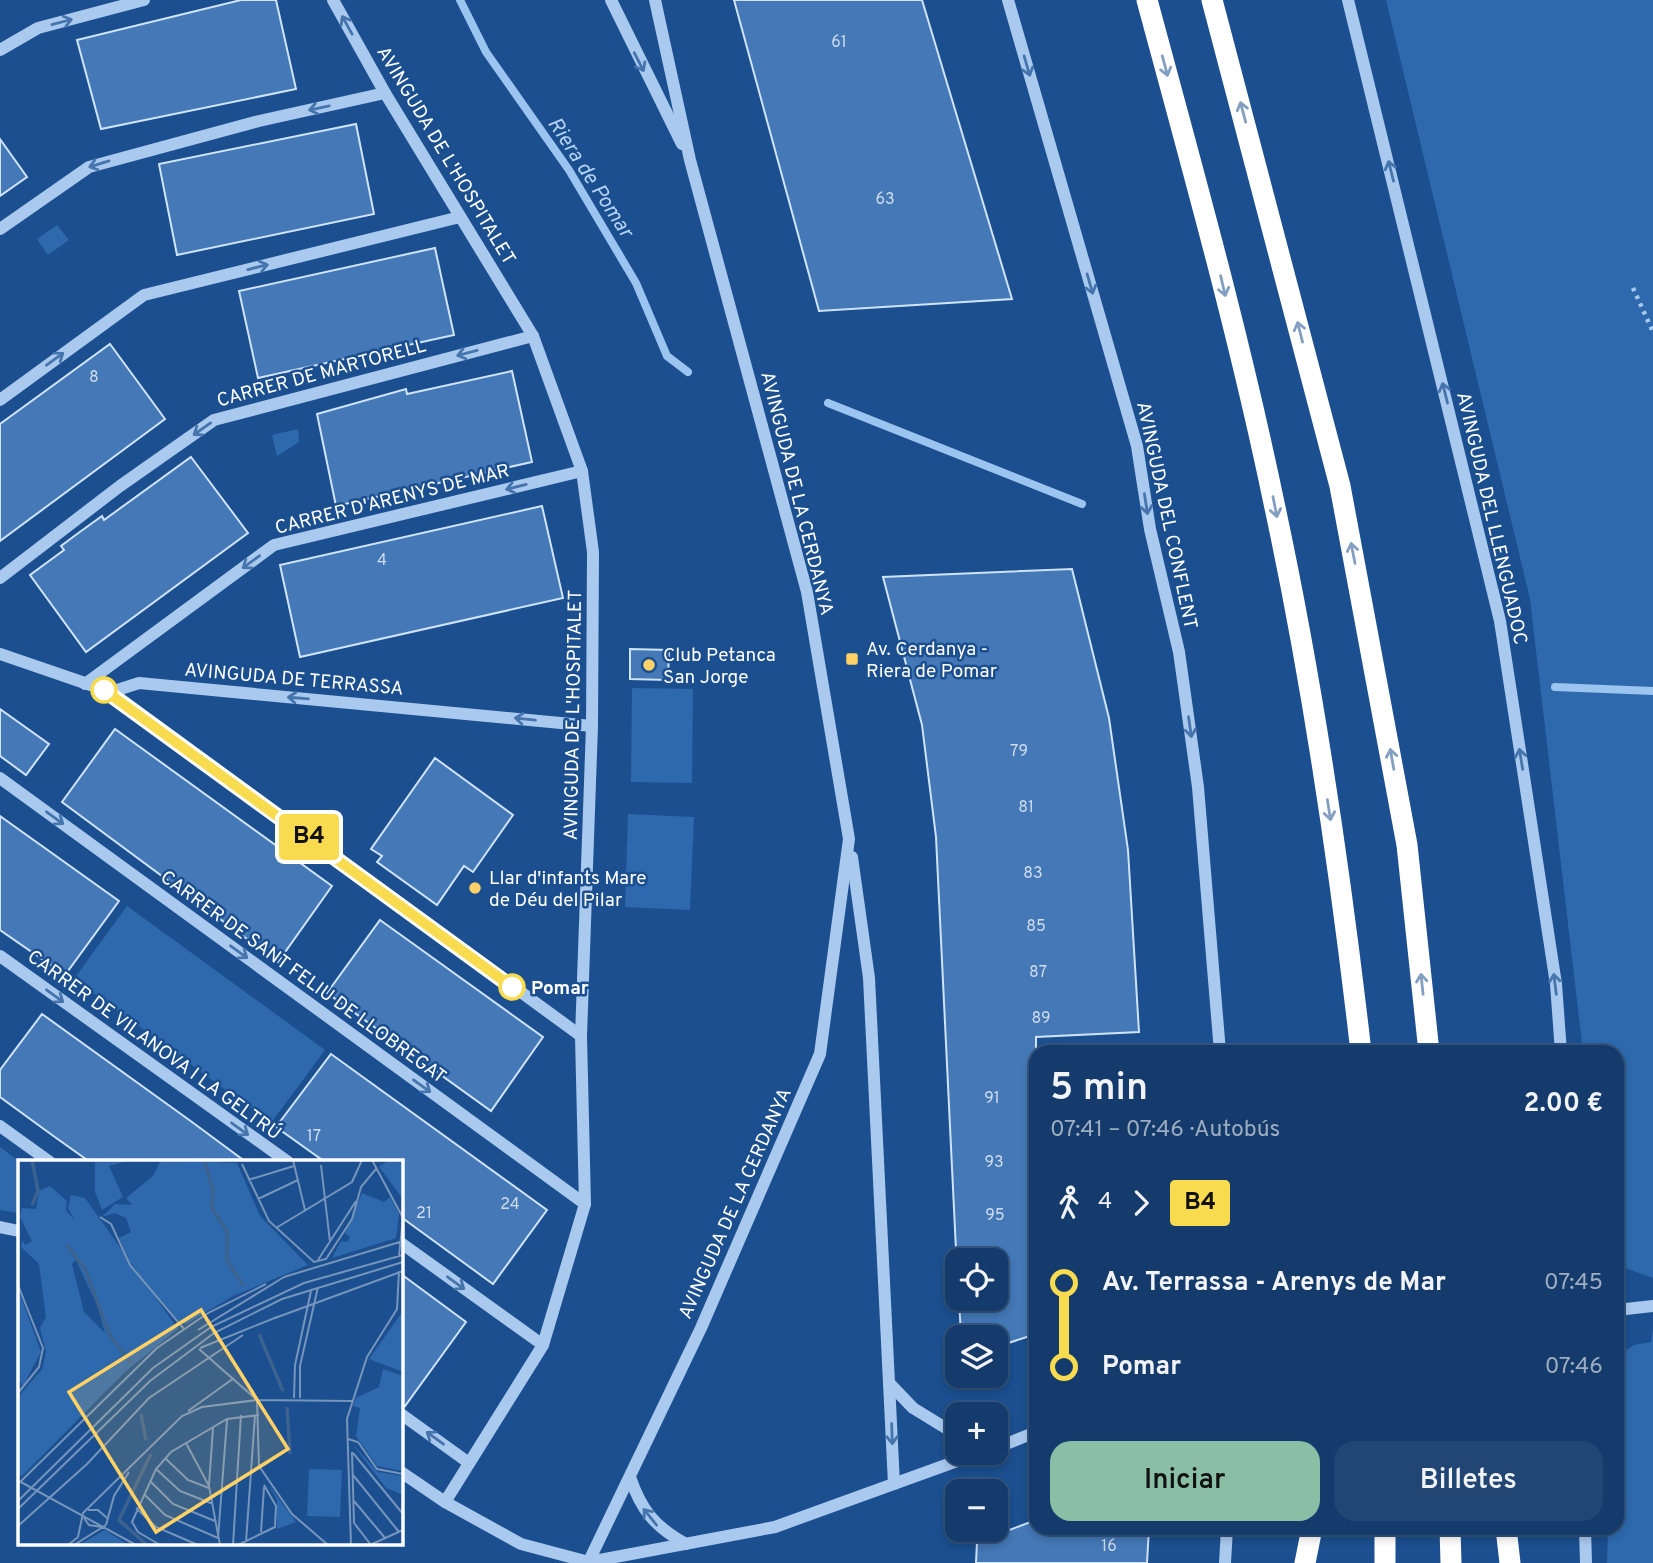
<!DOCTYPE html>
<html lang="es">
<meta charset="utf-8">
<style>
:root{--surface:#143b6b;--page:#214673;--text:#f1f3f6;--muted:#9dadc1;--line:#33557e;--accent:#8abfa5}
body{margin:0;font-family:Overpass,sans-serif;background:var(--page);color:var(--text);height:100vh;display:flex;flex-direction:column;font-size:26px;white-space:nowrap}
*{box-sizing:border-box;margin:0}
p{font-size:23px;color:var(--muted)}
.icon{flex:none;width:38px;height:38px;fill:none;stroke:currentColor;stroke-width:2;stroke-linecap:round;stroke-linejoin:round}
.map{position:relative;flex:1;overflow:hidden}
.side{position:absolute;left:1029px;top:1045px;width:595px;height:490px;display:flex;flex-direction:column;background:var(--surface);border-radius:21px;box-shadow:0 4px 10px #0003,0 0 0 2px var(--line)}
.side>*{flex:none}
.badge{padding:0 14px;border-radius:5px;font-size:24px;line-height:46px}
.buttons{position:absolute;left:945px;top:1248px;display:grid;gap:14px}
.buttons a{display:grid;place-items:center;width:63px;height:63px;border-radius:14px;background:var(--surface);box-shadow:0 4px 10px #0003,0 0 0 2px var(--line);font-size:35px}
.map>.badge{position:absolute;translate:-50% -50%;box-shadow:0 0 0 4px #fff}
.legs{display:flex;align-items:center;gap:10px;height:77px;padding:0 21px;font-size:23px}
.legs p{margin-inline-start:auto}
.overview{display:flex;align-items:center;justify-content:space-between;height:119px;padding:0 21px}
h1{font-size:38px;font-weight:600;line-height:52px}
.button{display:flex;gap:14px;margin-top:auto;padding:14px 21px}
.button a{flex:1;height:80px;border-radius:21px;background:var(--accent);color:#111;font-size:28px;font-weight:600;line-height:80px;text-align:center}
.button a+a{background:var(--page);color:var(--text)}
ul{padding:0 21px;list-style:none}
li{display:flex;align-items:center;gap:24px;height:84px;font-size:26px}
li i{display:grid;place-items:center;width:10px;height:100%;margin:0 9px;background:currentColor}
li i::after{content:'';width:18px;height:18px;margin:-9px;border:5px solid;border-radius:50%;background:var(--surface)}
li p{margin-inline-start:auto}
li:first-child i{background:linear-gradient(#0000 50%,currentColor 0)}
li:last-child i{background:linear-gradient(currentColor 50%,#0000 0)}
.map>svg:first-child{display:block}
.green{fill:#2e69ad}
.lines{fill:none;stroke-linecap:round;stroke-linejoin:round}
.stream{stroke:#9cc4f0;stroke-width:8}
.building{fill:#4478b7;stroke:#cfe3fa;stroke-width:2}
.path{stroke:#a9c9ee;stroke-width:4.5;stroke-dasharray:3.5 5;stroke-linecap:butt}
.minor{stroke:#a9c9ee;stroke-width:12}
.highway{stroke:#fff;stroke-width:21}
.oneway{stroke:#4674ac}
.oneway2{stroke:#829ec1}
.line-1-casing{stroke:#fff;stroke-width:16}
.line-1{stroke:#f9db4f;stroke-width:10}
.poi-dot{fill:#ffd166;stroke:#1b4f8f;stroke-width:2.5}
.stop-1-dot{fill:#fff;stroke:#f9db4f;stroke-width:3.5}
.labels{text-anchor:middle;stroke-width:5;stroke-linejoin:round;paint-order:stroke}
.number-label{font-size:16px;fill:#d0dded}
.street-label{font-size:19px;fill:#fff;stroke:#1b4f8f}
.poi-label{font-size:19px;fill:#fff;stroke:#1b4f8f;text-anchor:start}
.stop-label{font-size:19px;font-weight:bold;fill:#fff;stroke:#1b4f8f;text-anchor:start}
.water-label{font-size:21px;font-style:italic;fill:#b5d3f5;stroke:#1b4f8f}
.inset-river{fill:none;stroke:#3c6290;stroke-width:3.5}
.inset-road{fill:none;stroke:#7695bc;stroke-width:2}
.view{fill:#ffd166;fill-opacity:0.15;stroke:#ffd166;stroke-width:3.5}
.inset-edge{fill:none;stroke:#fff;stroke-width:3.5}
</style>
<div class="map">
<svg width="1653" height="1563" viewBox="0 0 1653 1563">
<rect width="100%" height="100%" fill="#1b4f8f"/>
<!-- green -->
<g class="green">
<polygon points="1386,0 1653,0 1653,1278 1617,1265 1617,1052 1583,1052 1530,599"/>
<polygon points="57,225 69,240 48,255 37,239"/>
<polygon points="298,429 299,442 277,456 272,435"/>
<polygon points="632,688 693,689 692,783 631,782"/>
<polygon points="628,814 694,817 690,910 625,907"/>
<polygon points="127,906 325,1050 271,1123 74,979"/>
<polygon points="0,1147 20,1162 19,1213 0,1210"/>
<polygon points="1653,1328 1653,1563 1607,1563 1608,1528 1617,1528 1617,1356 1634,1345 1651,1342"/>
</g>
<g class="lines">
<!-- stream -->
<g class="stream">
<polyline points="460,0 486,52 569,170 636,283 667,356 688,372"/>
<polyline points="828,403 1082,504"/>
<polyline points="1555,687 1653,691"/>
</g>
</g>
<!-- building -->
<g class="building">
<polygon points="241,0 276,0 296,89 101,129 77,40"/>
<polygon points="734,0 922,0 1012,299 819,311"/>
<polygon points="356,124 374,214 177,255 159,164"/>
<polygon points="0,139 27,177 0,196"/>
<polygon points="435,248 454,335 258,378 239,291"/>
<polygon points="110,344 165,419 0,541 0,424"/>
<polygon points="512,371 532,462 336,506 317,414 406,389 407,394"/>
<polygon points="191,457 248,533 86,652 30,575 64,550 61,546 77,534 102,516 104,520"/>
<polygon points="542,506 563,598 300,657 280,565"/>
<polygon points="1072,569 1109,718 1128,850 1139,1032 1036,1037 1036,1334 996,1347 996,1337 961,1337 959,1298 996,1298 996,1260 957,1260 957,1271 936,837 922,725 883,577"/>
<polygon points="630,649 669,650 668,680 630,679"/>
<polygon points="0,709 49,744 26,775 0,756"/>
<polygon points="115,729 332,886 278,962 62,802"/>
<polygon points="435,758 513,815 473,872 464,866 437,905 377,862 382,856 371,849"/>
<polygon points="0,816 119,901 65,975 0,930"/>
<polygon points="380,920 543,1037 491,1111 327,993"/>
<polygon points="42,1014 192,1122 246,1162 90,1162 52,1135 0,1097 0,1070"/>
<polygon points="331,1054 547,1210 493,1284 401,1217 401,1162 325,1162 276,1127"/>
<polygon points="401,1274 466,1322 405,1406 401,1405"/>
<polygon points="1036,1520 1036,1528 1149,1528 1147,1563 976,1563 977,1542"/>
</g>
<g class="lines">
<!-- path -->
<polyline class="path" points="1633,288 1653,332"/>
<!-- minor -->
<g class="minor">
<polyline points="333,0 385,93 533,336 582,471 593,552 592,726 581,1036 585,1204 543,1345 445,1502"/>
<polyline points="611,0 682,144"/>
<polyline points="1008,0 1137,446 1150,529 1179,652 1198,787 1220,1052"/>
<polyline points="1348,0 1500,621 1556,984 1561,1052"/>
<polyline points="0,50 38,28 144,0"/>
<polyline points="0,229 89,167 259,121 385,93"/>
<polyline points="0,400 144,295 460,217"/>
<polyline points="0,578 120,486 214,420 533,336"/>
<polyline points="0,654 111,692 581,1036"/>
<polyline points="85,684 274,545 582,471"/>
<polyline points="111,692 139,683 592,726"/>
<polyline points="0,778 585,1204"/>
<polyline points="852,857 869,978 894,1484"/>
<polyline points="0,956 288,1162"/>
<polyline points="0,1126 50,1162"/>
<polyline points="0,1227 19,1231"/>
<polyline points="401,1243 543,1345"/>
<polyline points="1617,1310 1653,1306"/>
<polyline points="889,1383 913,1408 957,1435"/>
<polyline points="401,1414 469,1463"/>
<polyline points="996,1448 1036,1432"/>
<polyline points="401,1472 445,1502 521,1544 589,1562 775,1527 982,1452"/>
<path d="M 630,1477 C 641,1510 655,1527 686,1544"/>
<polyline points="1585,1528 1586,1563"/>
<polyline points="588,1563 701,1328 820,1054 849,839 807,592 690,160 655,0"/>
<polyline points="1225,1563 1227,1528"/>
</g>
<!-- highway -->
<g class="highway">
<path d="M 1147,0 C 1192,167 1239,334 1274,503 C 1313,684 1340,868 1361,1052"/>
<polyline points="1212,0 1340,486 1407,845 1429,1052"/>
<polyline points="1385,1528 1385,1563"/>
<polyline points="1450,1528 1451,1563"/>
<polyline points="1506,1528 1510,1563"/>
<polyline points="1305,1563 1312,1528"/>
</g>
</g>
<!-- one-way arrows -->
<defs><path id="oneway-shaft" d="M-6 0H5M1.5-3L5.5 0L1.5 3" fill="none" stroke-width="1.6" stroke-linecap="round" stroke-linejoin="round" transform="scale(1.75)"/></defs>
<g class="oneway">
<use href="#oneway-shaft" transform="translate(62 22) rotate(-15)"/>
<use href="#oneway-shaft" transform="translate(347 25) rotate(-119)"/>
<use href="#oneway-shaft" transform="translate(639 62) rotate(63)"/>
<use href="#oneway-shaft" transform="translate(1027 66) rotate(74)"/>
<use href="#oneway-shaft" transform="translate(319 108) rotate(168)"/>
<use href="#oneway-shaft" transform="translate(99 164) rotate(163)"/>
<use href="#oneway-shaft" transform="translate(1391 171) rotate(-104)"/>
<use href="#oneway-shaft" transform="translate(258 267) rotate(-14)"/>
<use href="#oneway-shaft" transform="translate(1090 284) rotate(74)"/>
<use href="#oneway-shaft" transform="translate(467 353) rotate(165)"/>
<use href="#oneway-shaft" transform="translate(55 359) rotate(-36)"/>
<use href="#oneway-shaft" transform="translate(1445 393) rotate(-104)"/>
<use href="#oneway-shaft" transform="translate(202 429) rotate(145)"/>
<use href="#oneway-shaft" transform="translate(516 487) rotate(166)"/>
<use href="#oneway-shaft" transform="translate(1146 504) rotate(81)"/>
<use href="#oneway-shaft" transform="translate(251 562) rotate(144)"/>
<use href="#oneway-shaft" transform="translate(298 698) rotate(-175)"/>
<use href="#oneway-shaft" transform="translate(525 719) rotate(-174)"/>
<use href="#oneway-shaft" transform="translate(1190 727) rotate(82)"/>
<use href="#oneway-shaft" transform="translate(1521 759) rotate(-99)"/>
<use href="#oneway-shaft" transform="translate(55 818) rotate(36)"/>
<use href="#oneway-shaft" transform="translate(239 952) rotate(36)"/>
<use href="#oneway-shaft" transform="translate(1555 984) rotate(-97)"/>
<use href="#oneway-shaft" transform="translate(55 996) rotate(36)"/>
<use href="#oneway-shaft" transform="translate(422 1086) rotate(36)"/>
<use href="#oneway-shaft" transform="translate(240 1129) rotate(36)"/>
<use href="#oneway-shaft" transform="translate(456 1283) rotate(36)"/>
<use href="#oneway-shaft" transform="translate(892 1434) rotate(88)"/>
<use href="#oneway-shaft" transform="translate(435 1438) rotate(-144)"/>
<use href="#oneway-shaft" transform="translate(650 1517) rotate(-129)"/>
</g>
<g class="oneway2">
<use href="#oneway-shaft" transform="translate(1165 66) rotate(75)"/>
<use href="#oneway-shaft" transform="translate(1243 112) rotate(-105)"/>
<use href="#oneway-shaft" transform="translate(1223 286) rotate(77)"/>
<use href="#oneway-shaft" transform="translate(1300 332) rotate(-104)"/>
<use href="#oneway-shaft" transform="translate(1275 507) rotate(79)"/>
<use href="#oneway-shaft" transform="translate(1353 553) rotate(-101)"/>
<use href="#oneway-shaft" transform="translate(1392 759) rotate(-100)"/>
<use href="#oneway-shaft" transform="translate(1329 810) rotate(81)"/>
<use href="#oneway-shaft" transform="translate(1422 984) rotate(-96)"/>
</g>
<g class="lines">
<defs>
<polyline id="line-1" points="104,690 512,987"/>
</defs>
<!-- line-1 casing -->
<use href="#line-1" class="line-1-casing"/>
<!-- line-1 -->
<use href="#line-1" class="line-1"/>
</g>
<!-- markers -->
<g class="poi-dot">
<rect x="845" y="652" width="14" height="14" rx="3.5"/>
<circle cx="649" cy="665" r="7"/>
<circle cx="475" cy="888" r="7"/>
</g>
<g class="stop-1-dot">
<circle cx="104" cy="690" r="12"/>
<circle cx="512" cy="987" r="12"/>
</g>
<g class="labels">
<!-- number labels -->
<g class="number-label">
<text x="839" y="47">61</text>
<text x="885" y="204">63</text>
<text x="94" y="382">8</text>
<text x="382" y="565">4</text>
<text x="1019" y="756">79</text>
<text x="1026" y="812">81</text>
<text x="1033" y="878">83</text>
<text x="1036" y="931">85</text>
<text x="1038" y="977">87</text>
<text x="1041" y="1023">89</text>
<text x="992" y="1103">91</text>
<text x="314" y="1141">17</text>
<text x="994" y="1167">93</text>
<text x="510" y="1209">24</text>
<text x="424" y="1218">21</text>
<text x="995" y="1220">95</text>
<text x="1109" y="1551">16</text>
</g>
<!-- street labels -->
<g class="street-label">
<text transform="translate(447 155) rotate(59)" y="7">AVINGUDA DE L'HOSPITALET</text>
<text transform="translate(321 372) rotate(-15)" y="7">CARRER DE MARTORELL</text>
<text transform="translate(798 493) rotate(76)" y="7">AVINGUDA DE LA CERDANYA</text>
<text transform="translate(392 498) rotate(-14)" y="7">CARRER D'ARENYS DE MAR</text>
<text transform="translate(1168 515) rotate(78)" y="7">AVINGUDA DEL CONFLENT</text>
<text transform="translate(1493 518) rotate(77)" y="7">AVINGUDA DEL LLENGUADOC</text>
<text transform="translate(294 678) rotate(5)" y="7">AVINGUDA DE TERRASSA</text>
<text transform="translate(572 715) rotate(-89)" y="7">AVINGUDA DE L'HOSPITALET</text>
<text transform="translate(304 976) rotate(36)" y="7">CARRER DE SANT FELIU DE LLOBREGAT</text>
<text transform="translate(155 1044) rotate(36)" y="7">CARRER DE VILANOVA I LA GELTRÚ</text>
<text transform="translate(734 1203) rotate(-66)" y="7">AVINGUDA DE LA CERDANYA</text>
</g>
<!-- poi labels -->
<g class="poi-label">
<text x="866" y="655">Av. Cerdanya -<tspan x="866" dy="22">Riera de Pomar</tspan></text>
<text x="663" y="661">Club Petanca<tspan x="663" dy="22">San Jorge</tspan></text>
<text x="489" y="884">Llar d'infants Mare<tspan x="489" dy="22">de Déu del Pilar</tspan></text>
</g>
<!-- stop labels -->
<g class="stop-label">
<text x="531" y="994">Pomar</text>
</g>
<!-- water labels -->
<g class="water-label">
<text transform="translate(591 177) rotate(57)" y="7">Riera de Pomar</text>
</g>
</g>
<!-- overview -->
<g transform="translate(18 1160)">
<rect width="385" height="385" fill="#1b4f8f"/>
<path d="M 77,0 L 112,0 L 91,6 L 105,37 L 84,50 L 77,32 ZM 143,0 L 219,3 L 242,56 L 290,105 L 215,136 L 168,164 L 162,162 L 114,106 L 101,78 L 113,72 L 108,58 L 97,53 L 84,57 L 97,44 L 114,45 L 108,38 L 135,16 ZM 371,0 L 385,0 L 385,39 L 361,7 ZM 32,26 L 49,41 L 48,50 L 57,61 L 50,48 L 53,35 L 67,38 L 160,169 L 108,211 L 4,316 L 0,314 L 0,237 L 24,209 L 28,192 L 22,168 L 28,157 L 21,104 L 3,87 L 5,80 L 7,85 L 14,81 L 2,57 L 4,48 L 18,49 L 21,31 ZM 58,100 L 79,145 L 87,173 L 66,152 L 54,104 ZM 344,33 L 366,42 L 372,37 L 381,54 L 378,78 L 314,98 L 323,81 L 329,82 L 332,77 L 327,73 ZM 0,128 L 23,192 L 5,226 L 0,218 ZM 385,151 L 385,212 L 351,199 ZM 365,209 L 385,216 L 385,311 L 359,306 L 338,276 L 342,248 L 335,246 L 338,238 L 361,227 ZM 333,282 L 360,312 L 385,316 L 385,335 L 368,328 ZM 291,309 L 324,310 L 322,357 L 289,356 ZM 250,324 L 278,362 L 259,369 L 259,340 ZM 87,370 L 110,385 L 61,385 L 85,371 Z" fill="#2e69ad" fill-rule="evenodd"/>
<path class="inset-river" d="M 14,0 L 20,31 L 14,45M 186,0 L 195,29 L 194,49 L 209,71 L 209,101 L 226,126M 49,85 L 68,111 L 92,176 L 114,204M 241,174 L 265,231M 269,247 L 272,294M 123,254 L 128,280M 129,385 L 101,360 L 133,294"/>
<path class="inset-road" d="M 275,0 L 287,50M 354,0 L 385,58M 224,4 L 251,61 L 296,102 L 308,99 L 334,59 L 343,27 L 358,9M 303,5 L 312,82M 230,20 L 276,6M 240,39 L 280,20M 82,57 L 93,64 L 112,105 L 166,169M 258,68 L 334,22 L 344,0M 381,96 L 385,58M 300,100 L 338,41M 266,117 L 385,81M 0,125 L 25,188 L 21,207 L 0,233M 257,158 L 385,111M 180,170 L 266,117M 182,188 L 259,157M 181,189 L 239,240 L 241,306 L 274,354 L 310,385M 276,238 L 277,205 L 293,131M 282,238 L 282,206 L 300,127M 170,251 L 216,218M 330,279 L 340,282 L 359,309 L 385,314M 168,283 L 191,326 L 202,385M 334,292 L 336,363 L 353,385M 335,293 L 385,354M 147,298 L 170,320 L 191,328M 138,309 L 162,331 L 195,344M 335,315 L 381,372M 1,321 L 118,385M 132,321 L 155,344 L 197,361M 0,324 L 139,188 L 190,153 L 248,124M 191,325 L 195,268M 126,334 L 147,355 L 200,378 L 209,260M 0,341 L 135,208 L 193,167 L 286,123 L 385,95M 336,341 L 367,378M 118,348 L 138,367 L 180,385M 0,349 L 132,221 L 196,173 L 264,139 L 385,102M 70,350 L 80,350 L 89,358M 66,358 L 71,365 L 84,367M 88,365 L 96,336 L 111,312M 0,366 L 69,304 L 131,238 L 225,175M 243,372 L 246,327M 228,382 L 237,255M 50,385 L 60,377 L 65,353 L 164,256 L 184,247 L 239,240 L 334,241M 56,385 L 88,365M 142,385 L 120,372 L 114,362 L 138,309 L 153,292 L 209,259 L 241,255M 215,385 L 223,255M 220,385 L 257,367 L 258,346 L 246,325M 333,385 L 329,259 L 349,197 L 379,149 L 381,111M 352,385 L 385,370"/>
<path class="view" d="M 183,150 L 270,289 L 138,372 L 51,232 Z"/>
<rect width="385" height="385" class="inset-edge"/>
</g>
</svg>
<div class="buttons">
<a><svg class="icon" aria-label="locate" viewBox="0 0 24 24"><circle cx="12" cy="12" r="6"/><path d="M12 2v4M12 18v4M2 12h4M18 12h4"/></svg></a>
<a><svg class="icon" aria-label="layers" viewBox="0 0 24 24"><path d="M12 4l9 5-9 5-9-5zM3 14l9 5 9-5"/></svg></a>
<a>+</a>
<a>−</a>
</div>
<b class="badge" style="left:309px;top:837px;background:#f9db4f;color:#111">B4</b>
<section class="side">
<div class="overview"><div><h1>5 min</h1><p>07:41 – 07:46 · Autobús</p></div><b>2.00 €</b></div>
<div class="legs"><svg class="icon" aria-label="walk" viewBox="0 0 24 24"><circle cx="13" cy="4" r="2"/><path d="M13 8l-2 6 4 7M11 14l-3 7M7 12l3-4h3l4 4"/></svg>4<svg class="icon" aria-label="forward" viewBox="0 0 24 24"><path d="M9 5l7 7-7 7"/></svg><b class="badge" style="background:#f9db4f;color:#111">B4</b></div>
<ul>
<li><i style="color:#f9db4f"></i><b>Av. Terrassa - Arenys de Mar</b><p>07:45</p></li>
<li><i style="color:#f9db4f"></i><b>Pomar</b><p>07:46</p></li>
</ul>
<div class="button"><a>Iniciar</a><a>Billetes</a></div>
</section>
</div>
